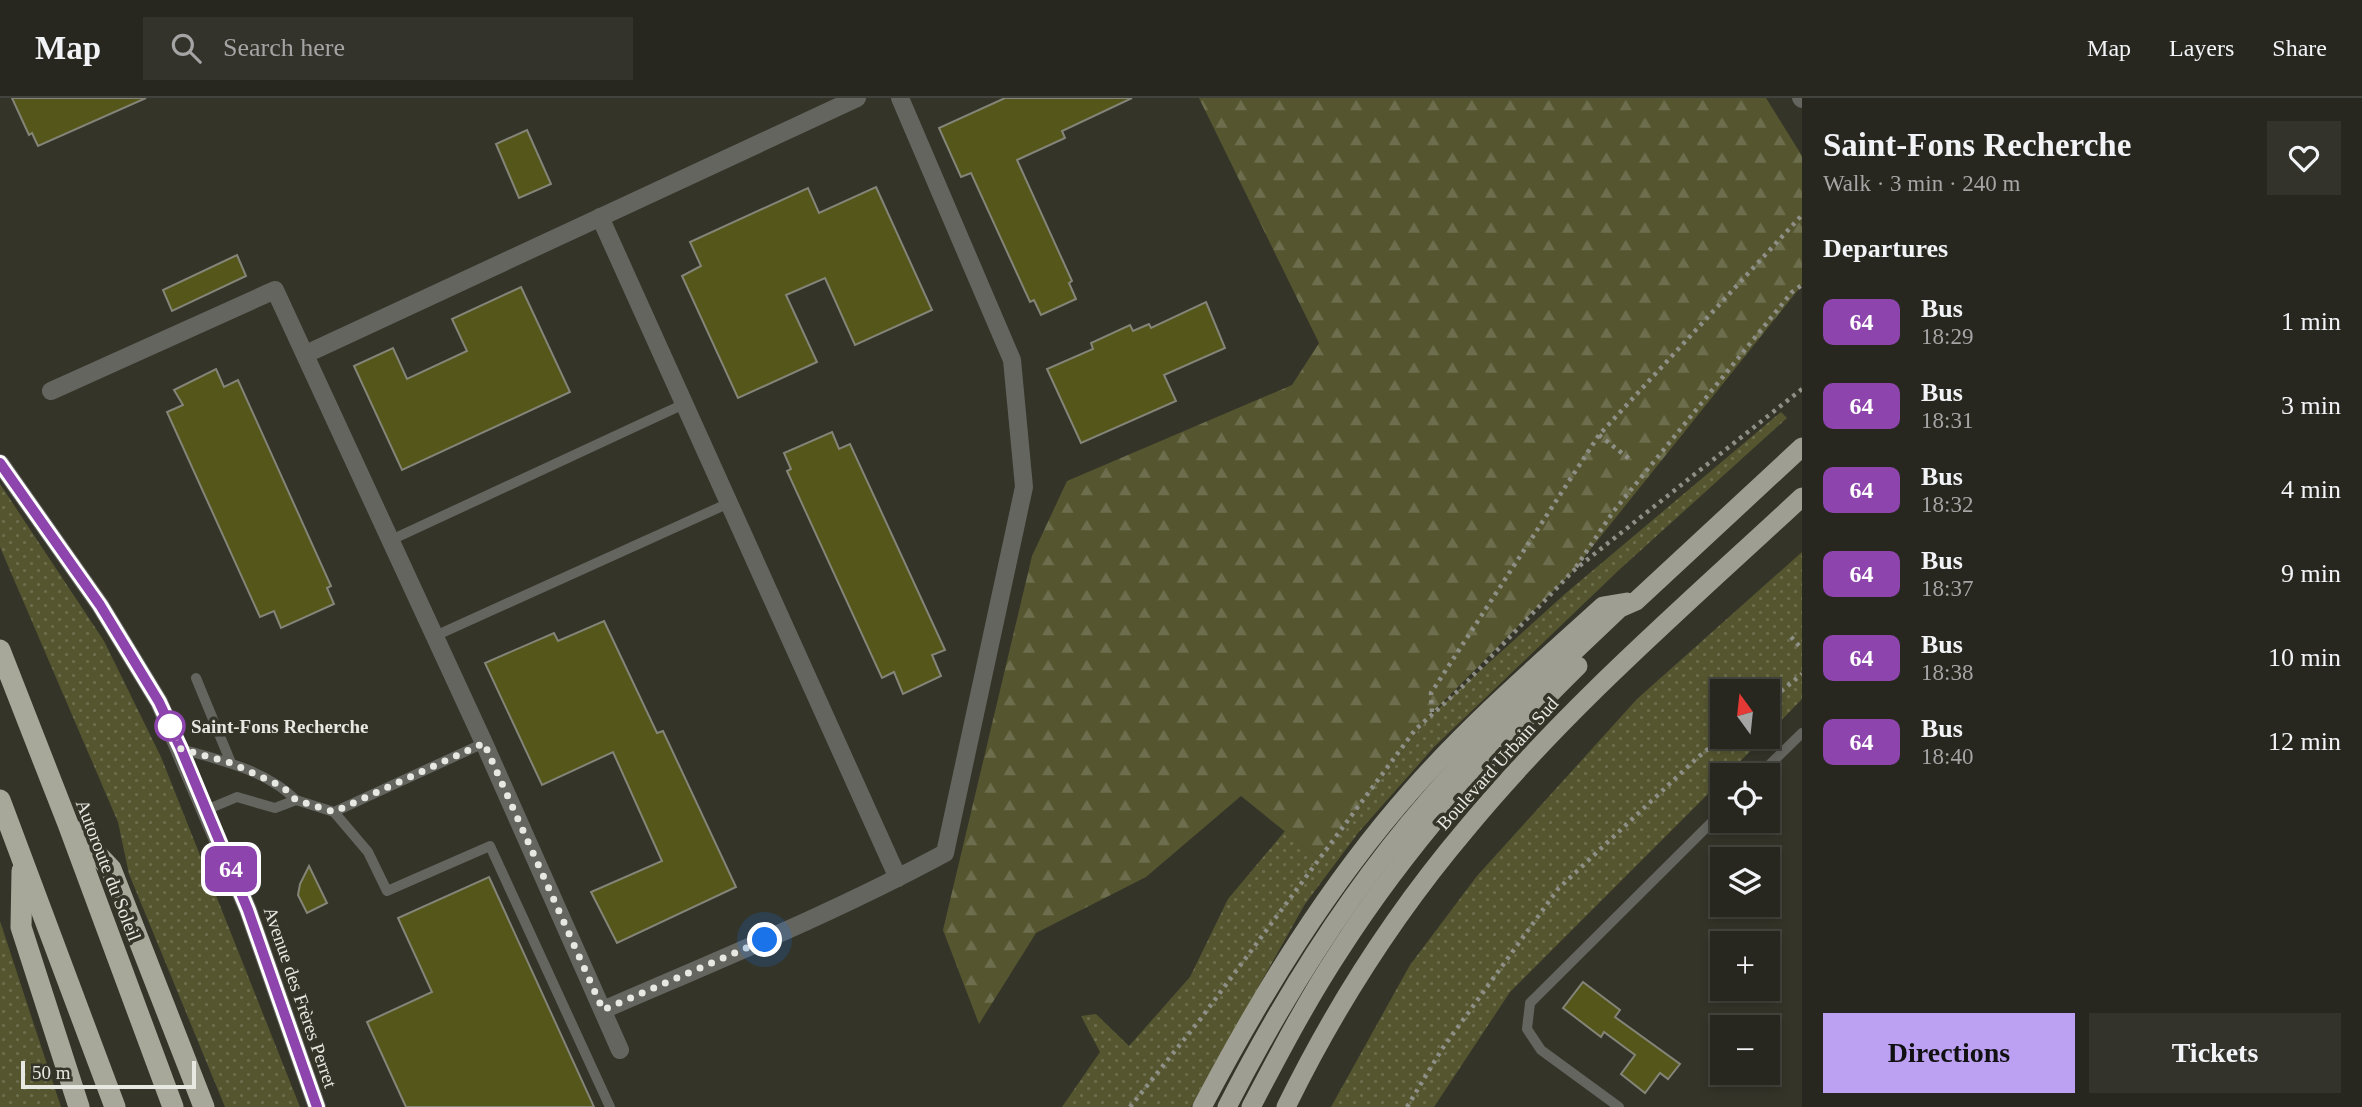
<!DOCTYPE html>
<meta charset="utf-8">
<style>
:root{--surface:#27271f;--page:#33332c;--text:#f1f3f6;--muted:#a4a5a4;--line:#43443d;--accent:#bca0f2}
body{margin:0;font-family:"Times New Roman",serif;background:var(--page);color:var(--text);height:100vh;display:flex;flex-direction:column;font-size:26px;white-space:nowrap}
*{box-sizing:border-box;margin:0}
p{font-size:23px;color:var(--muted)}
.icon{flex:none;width:38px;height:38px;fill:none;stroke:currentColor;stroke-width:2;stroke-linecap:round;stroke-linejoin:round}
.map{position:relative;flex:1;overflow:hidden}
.side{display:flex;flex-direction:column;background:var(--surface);width:560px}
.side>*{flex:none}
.badge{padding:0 14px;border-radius:10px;font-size:24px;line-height:46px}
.needle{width:46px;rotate:345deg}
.buttons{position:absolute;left:1710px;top:581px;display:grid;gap:14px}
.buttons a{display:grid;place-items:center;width:70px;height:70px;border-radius:0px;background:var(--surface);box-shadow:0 4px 10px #0003,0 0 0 2px var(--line);font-size:35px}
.scale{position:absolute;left:21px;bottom:18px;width:175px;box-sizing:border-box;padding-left:7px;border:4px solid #e7e8e1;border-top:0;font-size:19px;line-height:24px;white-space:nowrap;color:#e7e8e1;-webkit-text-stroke:5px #343429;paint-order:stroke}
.you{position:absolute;width:35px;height:35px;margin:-18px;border:5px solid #fff;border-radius:50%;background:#1a73e8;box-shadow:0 0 0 10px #1a73e833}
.map>.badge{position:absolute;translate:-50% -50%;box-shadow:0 0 0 4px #fff}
h2{padding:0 21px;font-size:26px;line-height:63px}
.round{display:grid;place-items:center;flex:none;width:74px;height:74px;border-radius:0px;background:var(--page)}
.headline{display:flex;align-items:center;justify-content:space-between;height:119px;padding:0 21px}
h1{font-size:33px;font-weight:700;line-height:52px}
.primary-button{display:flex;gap:14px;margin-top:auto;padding:14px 21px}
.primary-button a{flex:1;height:80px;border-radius:0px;background:var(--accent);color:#111;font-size:28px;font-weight:700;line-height:80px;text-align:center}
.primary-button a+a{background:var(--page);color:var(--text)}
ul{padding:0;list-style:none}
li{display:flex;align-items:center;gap:21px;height:84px;padding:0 21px}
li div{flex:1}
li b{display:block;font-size:26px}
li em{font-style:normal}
li .badge{min-width:77px;font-weight:700;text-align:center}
header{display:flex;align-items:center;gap:42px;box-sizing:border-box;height:98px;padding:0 35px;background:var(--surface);border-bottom:2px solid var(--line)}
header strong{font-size:33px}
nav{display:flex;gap:38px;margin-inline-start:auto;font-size:24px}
.search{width:490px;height:63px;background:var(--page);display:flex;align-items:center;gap:18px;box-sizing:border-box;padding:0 24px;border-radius:0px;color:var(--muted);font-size:26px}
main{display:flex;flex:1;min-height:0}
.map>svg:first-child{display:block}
.grass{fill:url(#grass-dots)}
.forest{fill:url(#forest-firs)}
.building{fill:#54561a;stroke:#848578;stroke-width:2}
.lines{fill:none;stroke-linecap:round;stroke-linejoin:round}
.path{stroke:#8e8f86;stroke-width:4.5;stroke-dasharray:3.5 5;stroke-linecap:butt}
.service{stroke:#64655f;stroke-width:10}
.minor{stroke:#64655f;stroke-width:18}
.tertiary{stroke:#64655f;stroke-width:18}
.trunk{stroke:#9e9e92;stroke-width:19}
.motorway{stroke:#a7a89a;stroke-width:21}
.line-casing{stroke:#fff;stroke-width:16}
.line{stroke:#8e44ad;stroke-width:10}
.walk{stroke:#e7e8e1;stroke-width:7;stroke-dasharray:0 12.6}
.stop-dot{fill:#fff;stroke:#8e44ad;stroke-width:3.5}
.labels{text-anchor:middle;stroke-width:7;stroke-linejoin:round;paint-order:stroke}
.stop-label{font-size:19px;font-weight:bold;fill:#e7e8e1;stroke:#343429;text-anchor:start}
.street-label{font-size:19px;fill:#e7e8e1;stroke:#343429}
</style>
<header>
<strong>Map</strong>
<div class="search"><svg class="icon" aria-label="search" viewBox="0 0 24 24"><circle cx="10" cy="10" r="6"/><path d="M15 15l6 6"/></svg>Search here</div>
<nav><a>Map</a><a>Layers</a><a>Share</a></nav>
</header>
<main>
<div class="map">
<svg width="1802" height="1009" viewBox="0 0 1802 1009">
<defs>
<pattern id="grass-dots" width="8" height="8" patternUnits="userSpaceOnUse" patternTransform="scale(1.75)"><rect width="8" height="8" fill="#55562f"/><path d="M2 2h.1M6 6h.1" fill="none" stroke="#6d6e4d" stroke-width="1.8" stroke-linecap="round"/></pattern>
<pattern id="forest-firs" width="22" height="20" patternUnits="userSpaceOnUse" patternTransform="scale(1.75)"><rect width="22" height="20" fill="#55562f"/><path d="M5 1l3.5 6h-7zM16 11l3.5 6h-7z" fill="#6d6e4d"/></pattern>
</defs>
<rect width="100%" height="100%" fill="#343429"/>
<!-- grass -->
<g class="grass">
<polygon points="1781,314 1787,320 1619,472 1434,649 1358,735 1305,806 1191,1009 1062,1009 1100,954 1081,918 1096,916 1129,948 1190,879 1228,801 1285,733 1319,761 1429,619 1566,495"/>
<polygon points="0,386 104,543 161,659 300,1009 225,1009 129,776 118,724 0,449"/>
<polygon points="1802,454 1802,601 1768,636 1768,593 1722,593 1722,639 1765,639 1726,677 1722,677 1722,682 1510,894 1434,1009 1331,1009 1410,867 1477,778 1637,601"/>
<polygon points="0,823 61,1009 0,1009"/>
</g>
<!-- forest -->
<polygon class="forest" points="1199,0 1766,0 1802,58 1802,187 1573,473 1432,615 1319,761 1241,698 1146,779 1036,835 979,926 943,832 1032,458 1067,383 1292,287 1319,245"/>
<!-- building -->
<g class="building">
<polygon points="12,0 146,0 38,48 32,35 29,37"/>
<polygon points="1005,0 1132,0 1062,33 1065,40 1017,62 1072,183 1069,185 1076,201 1041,217 1034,202 1030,204 971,75 961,79 939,30"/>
<polygon points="527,32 551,86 519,100 496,46"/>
<polygon points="876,89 932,212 855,247 825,180 786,197 817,264 738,300 682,178 701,168 690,144 808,90 819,115"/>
<polygon points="237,157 246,178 172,213 163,192"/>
<polygon points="521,189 570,294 402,372 354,268 393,250 407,281 467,253 452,221"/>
<polygon points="1206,204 1225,250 1164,277 1176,303 1081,345 1047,271 1093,251 1091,245 1130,227 1133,233 1149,226 1151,230"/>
<polygon points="216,271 224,289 238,282 331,488 327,490 334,506 281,530 274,513 260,519 167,314 183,307 174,292"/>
<polygon points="832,334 839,351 850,346 945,552 932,557 941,578 903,596 894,574 882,580 787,373 791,371 784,355"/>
<polygon points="604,523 657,635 663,633 736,789 617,845 591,794 662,763 613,654 542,687 485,565 554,535 558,543"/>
<polygon points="309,768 327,805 307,815 298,797 300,786"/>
<polygon points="489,779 594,1009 406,1009 367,924 432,894 398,820"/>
<polygon points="1583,884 1620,912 1615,919 1680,966 1668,981 1660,975 1645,995 1621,976 1635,957 1604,934 1601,939 1563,910"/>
</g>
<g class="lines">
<!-- path -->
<g class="path">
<polyline points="1599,337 1632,363"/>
<polyline points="1576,469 1613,414 1792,194 1802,187"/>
<polyline points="1791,539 1802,551"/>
<polyline points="1768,604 1802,576"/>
<polyline points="1432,614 1431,595 1599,337 1802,117"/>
<polyline points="1130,1009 1199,923 1415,632 1461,590 1573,473 1802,291"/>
<polyline points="1407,1009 1442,951 1558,791 1697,660 1723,639"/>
</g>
<!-- service -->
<g class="service">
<polyline points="391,442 684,306"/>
<polyline points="435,538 729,405"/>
<polyline points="196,580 231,665"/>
<path d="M 181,651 C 220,662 266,672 296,702 L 275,710 L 237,699 L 206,712"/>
<polyline points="1759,677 1802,635"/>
<polyline points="296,702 334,714 484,645"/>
<polyline points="334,714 368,754 387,793 490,748 610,1009"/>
<polyline points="1619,1009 1541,952 1527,931 1530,905 1722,714"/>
</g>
<!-- minor -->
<g class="minor">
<polyline points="1801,0 1802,1"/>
<polyline points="600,119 898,780"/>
<polyline points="306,256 857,0"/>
<polyline points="51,293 275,192 484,645 620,952"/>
<path d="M 603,912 C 718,862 834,815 945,755 L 1024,389 L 1012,262 L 900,0"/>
</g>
<!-- tertiary -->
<polyline class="tertiary" points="0,365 100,507 159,604 248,812 317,1009"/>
<!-- trunk -->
<g class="trunk">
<path d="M 1202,1009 C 1261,897 1328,787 1412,692 C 1471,625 1538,567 1603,508 L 1627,504"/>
<path d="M 1227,1009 C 1283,900 1348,795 1428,703 C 1487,634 1554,573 1620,510 L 1636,503 L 1802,349"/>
<path d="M 1251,1009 C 1279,956 1307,902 1340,852 C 1407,747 1490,655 1578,568"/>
<path d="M 1286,1009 C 1335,909 1395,815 1467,730 C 1567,609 1687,506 1802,399"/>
</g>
<!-- motorway -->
<g class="motorway">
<polyline points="0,552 68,726 173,1009"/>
<polyline points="0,702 115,1009"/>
<polyline points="75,733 111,771 204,1009"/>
<polyline points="22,773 21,829 79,1009"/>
</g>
</g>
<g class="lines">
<defs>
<polyline id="line" points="0,365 100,507 159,604 181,651 248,812 317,1009"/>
</defs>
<!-- line casing -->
<use href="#line" class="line-casing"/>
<!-- line -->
<use href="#line" class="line"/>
<!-- walk -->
<polyline class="walk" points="170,628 181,651 231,665 283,689 296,702 334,714 484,645 603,912 765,842"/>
</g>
<!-- markers -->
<circle class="stop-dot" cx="170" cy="628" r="14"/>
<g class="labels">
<!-- stop labels -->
<g class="stop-label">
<text x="191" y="635">Saint-Fons Recherche</text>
</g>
<!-- street labels -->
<g class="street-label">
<text transform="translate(1497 665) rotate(-48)" y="7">Boulevard Urbain Sud</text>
<text transform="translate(109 772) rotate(69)" y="7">Autoroute du Soleil</text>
<text transform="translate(301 899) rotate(71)" y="7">Avenue des Frères Perret</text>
</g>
</g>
</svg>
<div class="buttons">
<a><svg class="needle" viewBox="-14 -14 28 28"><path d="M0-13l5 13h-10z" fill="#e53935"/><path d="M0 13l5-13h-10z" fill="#a4a5a4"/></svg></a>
<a><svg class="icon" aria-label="locate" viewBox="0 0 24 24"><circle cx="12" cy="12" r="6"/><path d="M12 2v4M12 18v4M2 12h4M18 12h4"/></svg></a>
<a><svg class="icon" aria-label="layers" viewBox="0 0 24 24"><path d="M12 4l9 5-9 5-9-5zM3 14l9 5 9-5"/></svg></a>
<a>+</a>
<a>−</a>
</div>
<div class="scale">50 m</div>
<div class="you" style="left:765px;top:842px"></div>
<b class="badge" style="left:231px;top:771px;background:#8e44ad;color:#fff">64</b>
</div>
<section class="side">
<div class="headline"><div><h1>Saint-Fons Recherche</h1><p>Walk · 3 min · 240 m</p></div><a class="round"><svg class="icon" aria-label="heart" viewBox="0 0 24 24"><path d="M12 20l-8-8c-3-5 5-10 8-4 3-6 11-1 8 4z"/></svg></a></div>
<h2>Departures</h2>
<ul>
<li><span class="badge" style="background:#8e44ad;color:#fff">64</span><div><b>Bus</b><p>18:29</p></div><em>1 min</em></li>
<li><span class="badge" style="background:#8e44ad;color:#fff">64</span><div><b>Bus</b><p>18:31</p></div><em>3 min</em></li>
<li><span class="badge" style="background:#8e44ad;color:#fff">64</span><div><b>Bus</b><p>18:32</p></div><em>4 min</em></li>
<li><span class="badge" style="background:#8e44ad;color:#fff">64</span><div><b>Bus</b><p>18:37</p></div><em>9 min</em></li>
<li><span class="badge" style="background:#8e44ad;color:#fff">64</span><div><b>Bus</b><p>18:38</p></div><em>10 min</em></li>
<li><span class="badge" style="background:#8e44ad;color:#fff">64</span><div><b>Bus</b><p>18:40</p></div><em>12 min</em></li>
</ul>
<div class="primary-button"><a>Directions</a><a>Tickets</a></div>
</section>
</main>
